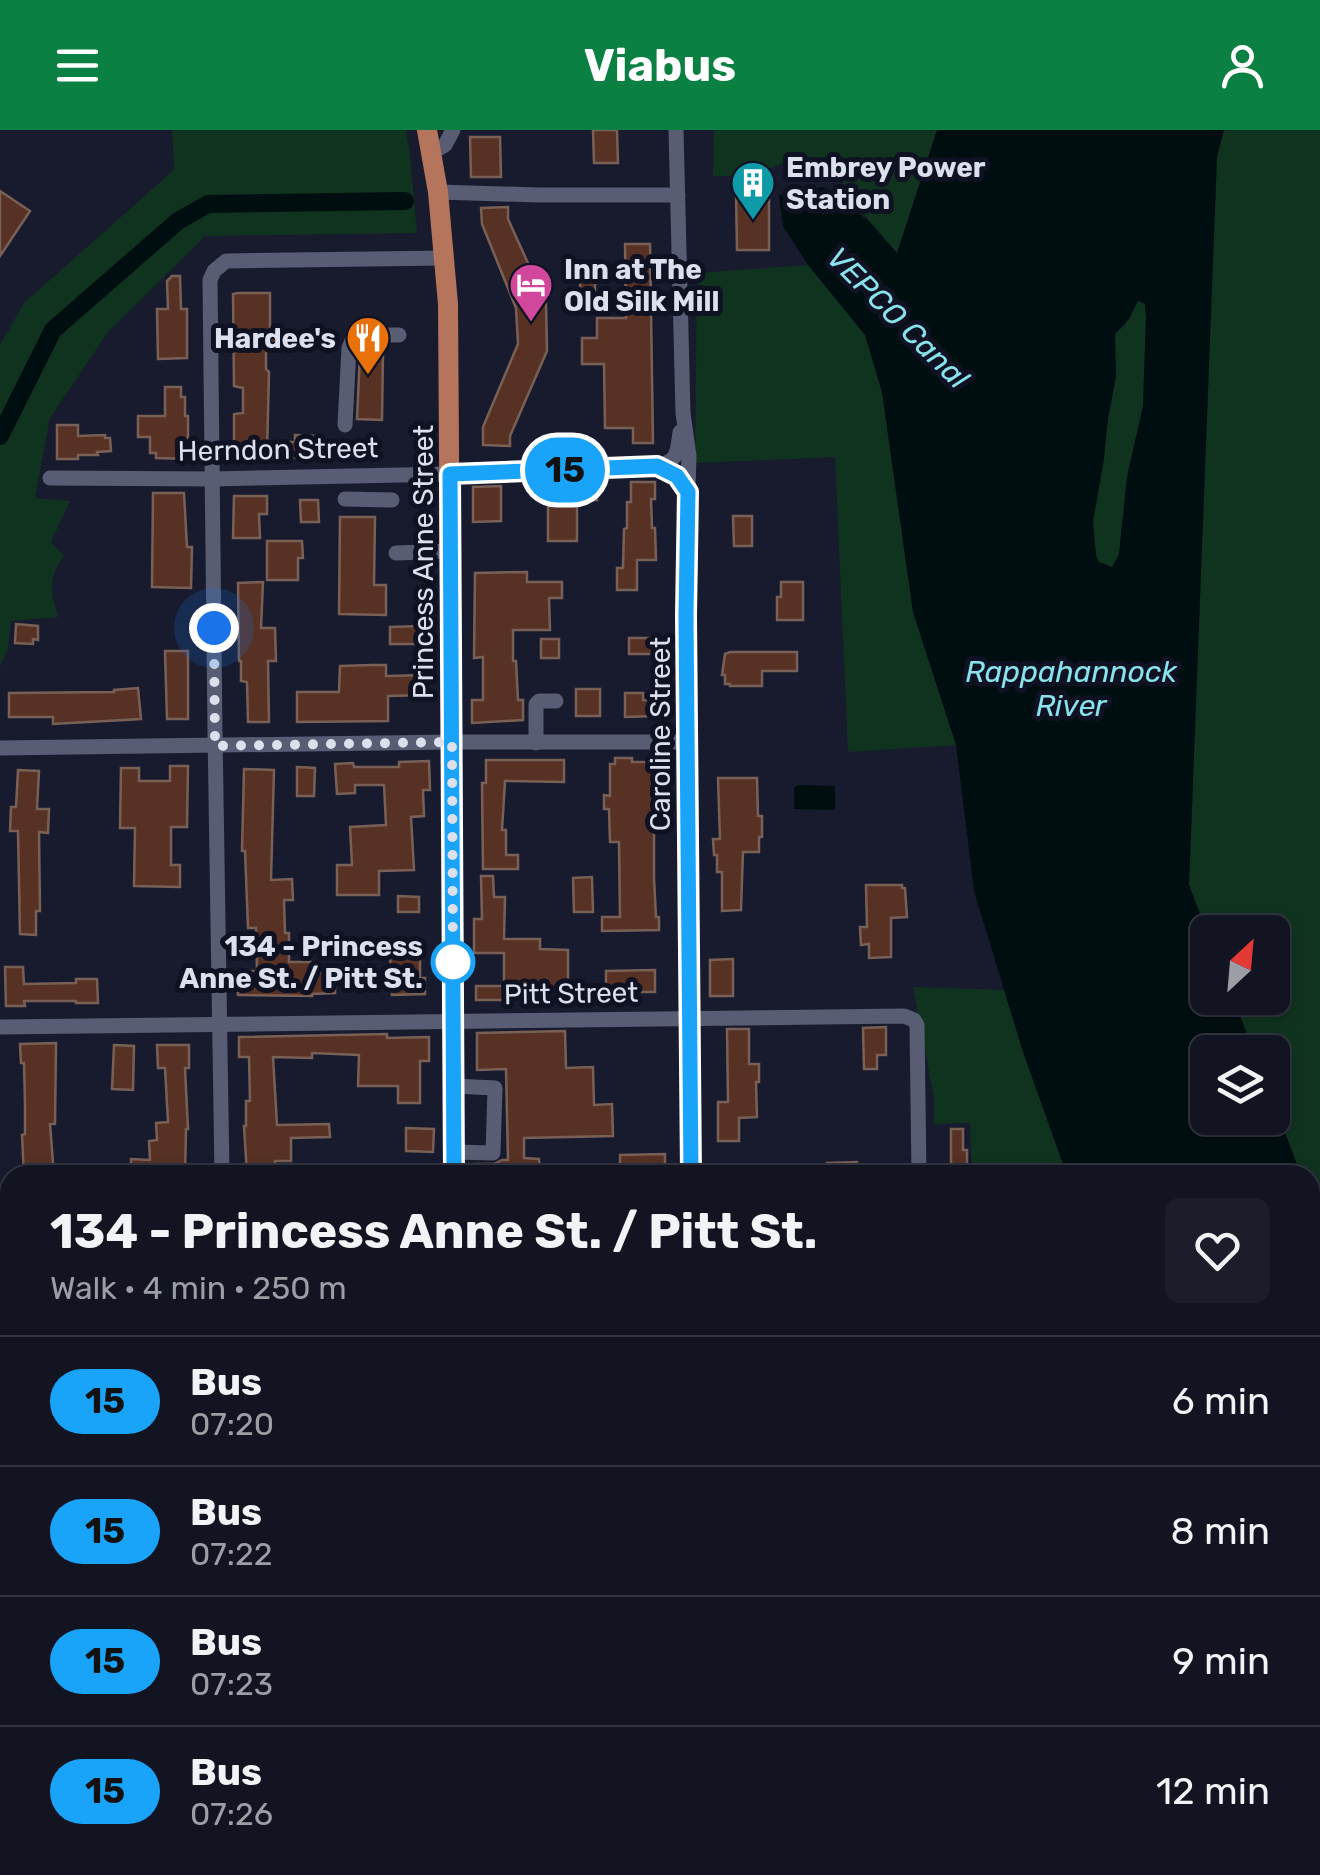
<!DOCTYPE html>
<meta charset="utf-8">
<style>
:root{--surface:#121422;--page:#1b1d2a;--text:#f1f3f6;--muted:#9c9ea5;--line:#313340;--accent:#0b8043}
body{margin:0;font-family:Rubik,sans-serif;background:var(--page);color:var(--text);height:100vh;display:flex;flex-direction:column;font-size:38px;white-space:nowrap}
*{box-sizing:border-box;margin:0}
p{font-size:32px;color:var(--muted)}
.icon{flex:none;width:55px;height:55px;fill:none;stroke:currentColor;stroke-width:2;stroke-linecap:round;stroke-linejoin:round}
.map{position:relative;flex:1;overflow:hidden}
.side{position:absolute;left:0px;top:1035px;width:1320px;height:710px;display:flex;flex-direction:column;background:var(--surface);border-radius:30px 30px 0 0;box-shadow:0 5px 15px #0003,0 0 0 2px var(--line)}
.side>*{flex:none}
.badge{padding:0 20px;border-radius:32px;font-size:35px;line-height:65px}
.needle{width:65px;rotate:26deg}
.buttons{position:absolute;left:1190px;top:785px;display:grid;gap:20px}
.buttons a{display:grid;place-items:center;width:100px;height:100px;border-radius:15px;background:var(--surface);box-shadow:0 5px 15px #0003,0 0 0 2px var(--line);font-size:50px}
.you{position:absolute;width:50px;height:50px;margin:-25px;border:8px solid #fff;border-radius:50%;background:#1a73e8;box-shadow:0 0 0 15px #1a73e833}
.map>.badge{position:absolute;translate:-50% -50%;box-shadow:0 0 0 5px #fff}
.round{display:grid;place-items:center;flex:none;width:105px;height:105px;border-radius:15px;background:var(--page)}
.overview{display:flex;align-items:center;justify-content:space-between;height:170px;padding:0 50px}
h1{font-size:48px;font-weight:700;line-height:75px}
ul{padding:0;list-style:none}
li{display:flex;align-items:center;gap:30px;height:130px;padding:0 50px;border-top:2px solid var(--line)}
li div{flex:1}
li b{display:block;font-size:38px}
li em{font-style:normal}
li .badge{min-width:110px;font-weight:700;text-align:center}
header{display:flex;justify-content:space-between;align-items:center;height:130px;padding:0 50px;background:var(--accent);color:#fff;font-size:45px;font-weight:700}
.map>svg:first-child{display:block}
.green{fill:#10331f}
.water{fill:#010e10;fill-rule:evenodd}
.lines{fill:none;stroke-linecap:round;stroke-linejoin:round}
.canal{stroke:#010e10;stroke-width:18}
.building{fill:#563124;stroke:#796057;stroke-width:2.5}
.minor{stroke:#595d73;stroke-width:15}
.major{stroke:#b5745c;stroke-width:20}
.line-casing{stroke:#fff;stroke-width:22}
.line{stroke:#1aa4f9;stroke-width:15}
.walk{stroke:#dcdfec;stroke-width:10;stroke-dasharray:0 18}
.stop-dot{fill:#fff;stroke:#1aa4f9;stroke-width:5}
.labels{text-anchor:middle;stroke-width:10;stroke-linejoin:round;paint-order:stroke}
.poi-label{font-size:28px;font-weight:bold;fill:#dcdfec;stroke:#0f1223;text-anchor:start}
.street-label{font-size:28px;fill:#dcdfec;stroke:#0f1223}
.stop-label{font-size:28px;font-weight:bold;fill:#dcdfec;stroke:#0f1223;text-anchor:end}
.water-label{font-size:30px;font-style:italic;fill:#88e3ec;stroke:#0f1223}
</style>
<header><svg class="icon" aria-label="menu" viewBox="0 0 24 24"><path d="M4 6h16M4 12h16M4 18h16"/></svg>Viabus<svg class="icon" aria-label="person" viewBox="0 0 24 24"><circle cx="12" cy="8" r="4"/><path d="M4 21q1-7 8-7t8 7"/></svg></header>
<div class="map">
<svg width="1320" height="1745" viewBox="0 0 1320 1745">
<rect width="100%" height="100%" fill="#181b2d"/>
<!-- green -->
<g class="green">
<path d="M 172,0 L 406,0 L 410,25 L 417,103 L 205,106 L 108,202 L 50,288 L 35,368 L 70,371 L 51,412 L 64,426 C 47,448 51,462 58,487 L 11,491 L 8,518 L 0,537 L 0,215 L 24,173 L 174,40 Z"/>
<polygon points="714,0 937,0 897,124 870,92 831,36 790,30 751,46 713,46"/>
<polygon points="1224,0 1320,0 1320,1095 1310,1068 1310,1045 1301,1045 1273,971 1272,922 1254,922 1233,868 1272,868 1272,802 1208,803 1189,755 1217,26"/>
<polygon points="808,135 865,204 882,262 913,482 956,615 848,622 835,327 695,333 697,143"/>
<path d="M 1139,170 L 1145,174 L 1146,187 L 1143,276 L 1127,347 L 1119,425 L 1112,437 L 1099,432 C 1081,390 1111,291 1116,243 C 1117,230 1113,217 1115,204 L 1125,195 Z"/>
<polygon points="913,857 1004,860 1023,922 1067,1045 972,1045 970,993 934,994 934,968"/>
</g>
<!-- water -->
<g class="water">
<path d="M 937,0 L 1224,0 L 1217,26 L 1189,755 L 1207,803 L 1208,868 L 1233,868 L 1254,922 L 1208,922 L 1208,988 L 1272,988 L 1273,971 L 1301,1045 L 1067,1045 L 1023,922 L 974,761 L 956,615 L 913,482 L 882,262 L 865,205 L 808,135 L 783,96 L 779,65 L 823,57 L 870,92 L 897,123 ZM 1138,171 L 1145,174 L 1146,187 L 1143,276 L 1127,347 L 1119,424 L 1112,437 L 1099,432 L 1096,425 L 1093,392 L 1104,329 L 1108,288 L 1116,246 L 1115,204 L 1129,189 Z"/>
<polygon points="798,655 835,656 835,680 794,679 794,657"/>
<polygon points="1310,1068 1320,1095 1320,1745 1242,1745 1241,1735 1310,1735"/>
</g>
<g class="lines">
<!-- canal -->
<polyline class="canal" points="0,306 53,200 178,91 208,74 405,71"/>
</g>
<!-- building -->
<g class="building">
<polygon points="593,0 617,0 618,33 594,33"/>
<polygon points="470,7 500,7 501,47 471,47"/>
<polygon points="0,61 30,81 0,126"/>
<polygon points="736,62 769,62 769,120 737,120"/>
<polygon points="508,77 508,89 546,173 547,221 510,306 510,316 483,315 483,297 518,214 516,178 482,94 481,78"/>
<polygon points="625,114 650,114 653,313 633,313 633,298 605,298 604,234 582,234 582,208 597,208 597,188 626,188"/>
<polygon points="172,146 180,146 181,179 187,179 187,228 158,229 157,179 168,179 167,151"/>
<rect x="580" y="152" width="15" height="27"/>
<polygon points="238,163 270,163 270,197 275,197 275,214 266,214 266,239 269,242 267,323 262,323 261,327 234,326 234,284 243,283 243,258 234,256 233,164"/>
<polygon points="360,223 383,223 382,290 357,289"/>
<polygon points="165,257 181,257 181,267 185,267 185,286 188,286 188,329 156,328 156,323 150,323 150,307 138,307 138,286 165,286"/>
<polygon points="57,295 78,295 78,306 105,305 105,308 110,308 111,321 97,322 98,325 78,325 78,329 57,329"/>
<polygon points="295,305 319,306 320,327 291,328 290,312 295,312"/>
<polygon points="597,352 597,370 577,370 577,411 548,411 548,354"/>
<polygon points="631,352 655,352 655,369 651,369 652,398 655,398 656,430 637,430 637,460 617,460 617,438 623,438 624,399 627,398 627,372 631,372"/>
<polygon points="501,356 501,391 473,392 473,357"/>
<polygon points="153,363 184,363 187,417 192,417 191,458 152,457"/>
<polygon points="234,366 267,366 267,384 259,384 260,408 233,408"/>
<polygon points="300,370 318,370 319,392 301,392"/>
<polygon points="733,386 752,386 752,416 734,416"/>
<polygon points="340,387 375,387 374,455 386,455 386,485 339,484"/>
<polygon points="267,411 302,411 303,428 298,428 298,450 267,450"/>
<polygon points="527,442 527,452 562,452 562,468 549,468 550,500 513,500 513,531 516,531 518,570 523,570 523,590 472,593 472,570 483,570 483,527 474,528 475,443"/>
<polygon points="263,452 261,498 275,498 276,531 268,531 269,592 248,592 247,552 241,551 241,531 239,531 238,453"/>
<polygon points="781,452 803,452 803,490 777,490 777,467 781,467"/>
<polygon points="16,494 38,496 38,510 33,509 33,514 15,513"/>
<polygon points="421,496 422,514 390,514 390,497"/>
<rect x="629" y="508" width="28" height="16"/>
<rect x="541" y="509" width="18" height="19"/>
<polygon points="165,521 188,521 188,589 167,589"/>
<polygon points="730,522 797,522 797,541 762,541 762,556 730,556 730,554 725,554 725,545 722,545 725,524"/>
<polygon points="373,535 386,535 386,546 426,545 426,565 388,566 388,591 297,592 297,562 339,562 340,536"/>
<polygon points="138,558 141,589 53,594 53,587 9,587 9,563 114,562 114,560"/>
<rect x="576" y="559" width="24" height="27"/>
<polygon points="625,563 643,563 643,570 653,570 654,586 625,587"/>
<polygon points="615,628 632,628 632,632 657,632 657,653 654,653 654,748 656,787 659,787 659,800 602,801 602,787 620,787 619,712 610,712 609,679 604,679 604,665 610,666 610,634 615,634"/>
<polygon points="486,630 564,630 564,652 505,651 502,700 506,700 506,725 518,725 518,739 483,739 482,653 486,653"/>
<polygon points="429,631 430,660 423,660 424,686 411,687 414,740 379,741 379,765 337,765 337,735 352,735 350,697 386,695 384,655 355,655 355,663 337,664 335,634 353,633 354,637 399,637 399,632"/>
<polygon points="170,636 188,636 187,697 171,697 171,735 180,735 180,757 134,756 135,698 120,698 121,638 139,638 139,651 170,651"/>
<polygon points="297,637 315,638 314,666 297,666"/>
<polygon points="244,639 274,640 271,750 292,749 293,770 284,770 285,803 289,803 289,832 311,832 312,843 335,842 335,863 312,864 312,866 238,865 238,841 257,841 256,798 248,798 245,721 242,721"/>
<polygon points="18,640 39,641 37,679 49,679 48,703 39,702 40,781 36,781 36,805 20,804 18,701 10,701 11,677 16,677"/>
<polygon points="718,648 757,648 758,686 762,686 762,707 759,707 759,722 743,722 741,780 722,781 722,742 717,742 717,725 714,725 713,709 720,709"/>
<polygon points="481,746 493,746 494,767 505,767 504,809 540,809 540,819 568,820 568,859 540,859 540,866 504,867 504,823 474,823 474,789 482,789"/>
<polygon points="592,747 593,782 574,782 573,748"/>
<polygon points="866,755 902,755 902,758 905,758 907,787 891,788 891,827 869,828 869,814 861,815 860,797 867,797"/>
<polygon points="398,766 419,767 419,782 398,782"/>
<polygon points="390,826 420,827 420,848 425,848 425,864 392,865"/>
<polygon points="733,829 733,866 710,866 710,830"/>
<polygon points="5,837 23,837 24,854 76,853 76,849 97,849 98,873 76,873 76,871 24,871 25,876 6,876"/>
<polygon points="655,840 655,862 606,862 606,841"/>
<rect x="476" y="856" width="27" height="14"/>
<polygon points="886,897 886,925 877,925 877,939 864,939 863,898"/>
<polygon points="727,899 749,899 749,934 759,934 759,952 756,952 757,987 739,988 739,1011 718,1011 718,972 728,972"/>
<polygon points="565,901 566,938 593,937 594,975 612,974 613,1006 524,1008 524,1028 539,1029 540,1045 475,1045 475,1034 494,1034 502,1030 508,1030 506,939 477,940 477,903"/>
<polygon points="387,904 387,908 429,907 429,931 420,931 420,973 398,973 398,956 358,956 359,925 312,923 312,928 273,927 277,995 329,994 330,1007 291,1008 291,1031 275,1031 275,1045 247,1045 244,996 246,996 246,971 250,971 249,927 239,927 239,907"/>
<polygon points="56,913 55,994 50,994 54,1045 24,1045 22,1005 25,1004 25,974 24,933 21,933 20,914"/>
<polygon points="114,915 134,916 133,960 112,959"/>
<polygon points="157,915 189,915 189,938 185,938 188,999 186,999 185,1045 131,1045 131,1029 150,1030 149,1011 157,1010 156,993 168,992 165,938 158,938"/>
<polygon points="406,998 434,999 433,1022 406,1021"/>
<polygon points="951,999 963,999 963,1020 967,1020 967,1045 951,1045"/>
<polygon points="665,1024 665,1040 620,1041 620,1025"/>
<polygon points="857,1032 857,1045 827,1045 827,1033"/>
</g>
<g class="lines">
<!-- minor -->
<g class="minor">
<polyline points="676,0 683,283 689,326 688,361"/>
<polyline points="431,23 445,15 453,0"/>
<polyline points="438,62 538,65 678,65"/>
<polyline points="345,295 349,218 352,211 363,205 399,205"/>
<path d="M 657,336 C 679,331 677,322 680,302"/>
<polyline points="50,348 212,349 450,344"/>
<polyline points="345,369 392,370"/>
<polyline points="396,423 450,421"/>
<polyline points="536,613 536,574 539,571 556,571"/>
<polyline points="0,618 452,612 687,612"/>
<polyline points="0,897 904,886 914,890 917,895 919,1045"/>
<polyline points="454,956 495,958 493,1023 454,1022"/>
<polyline points="222,1045 215,602 210,150 214,141 226,131 445,128"/>
<polyline points="0,1158 10,1158"/>
<polyline points="0,1423 10,1422"/>
<polyline points="0,1686 10,1686"/>
<polyline points="225,1735 225,1745"/>
<polyline points="820,1740 897,1739 927,1742"/>
</g>
<!-- major -->
<g class="major">
<polyline points="427,0 438,62 448,174 454,1045"/>
<polyline points="450,344 657,336 677,346 688,361 686,487 691,1045"/>
<polyline points="459,1735 459,1745"/>
<polyline points="697,1735 697,1745"/>
</g>
</g>
<g class="lines">
<defs>
<polyline id="line" points="454,1045 450,344 657,336 677,346 688,362 686,486 691,1045"/>
</defs>
<!-- line casing -->
<use href="#line" class="line-casing"/>
<!-- line -->
<use href="#line" class="line"/>
<!-- walk -->
<polyline class="walk" points="214,498 215,616 452,612 453,839 453,832"/>
</g>
<!-- icons -->
<defs>
<symbol id="building-pin" viewBox="-11 -11 22 30"><path d="M0 17L-7.5 6A9.5 9.5 0 1 1 7.5 6Z" fill="#0f9aa8" stroke="#0f1223"/><path d="M-4-6H4V6H1V3H-1V6H-4ZM-2.5-4.3h1.7v1.8h-1.7ZM.8-4.3h1.7v1.8H.8ZM-2.5-1h1.7V.8h-1.7ZM.8-1h1.7V.8H.8Z" fill="#fff"/></symbol>
<symbol id="hotel-pin" viewBox="-11 -11 22 30"><path d="M0 17L-7.5 6A9.5 9.5 0 1 1 7.5 6Z" fill="#d1479c" stroke="#0f1223"/><path d="M-6-4.5h1.5V1H6V5H4.5V3h-9V5H-6ZM-4 0a1.8 1.8 0 1 1 3.6 0ZM.5 0V-2.5h3Q6-2.5 6 0Z" fill="#fff"/></symbol>
<symbol id="restaurant-pin" viewBox="-11 -11 22 30"><path d="M0 17L-7.5 6A9.5 9.5 0 1 1 7.5 6Z" fill="#e8710a" stroke="#0f1223"/><path d="M-5-6h1v4h1v-4h1v4h1v-4h1v5L-1.5 .5V6h-2V.5L-5-1ZM5-6V6H3V1.5H1.5Q1.5-4 5-6Z" fill="#fff"/></symbol>
</defs>
<g fill-rule="evenodd">
<use href="#building-pin" x="728" y="28" width="50" height="68"/>
<use href="#hotel-pin" x="506" y="130" width="50" height="68"/>
<use href="#restaurant-pin" x="343" y="183" width="50" height="68"/>
</g>
<!-- markers -->
<circle class="stop-dot" cx="453" cy="832" r="20"/>
<g class="labels">
<!-- poi labels -->
<g class="poi-label">
<text x="786" y="47">Embrey Power<tspan x="786" dy="32">Station</tspan></text>
<text x="564" y="149">Inn at The<tspan x="564" dy="32">Old Silk Mill</tspan></text>
<text x="336" y="218" text-anchor="end">Hardee's</text>
</g>
<!-- street labels -->
<g class="street-label">
<text transform="translate(278 319) rotate(-1)" y="10">Herndon Street</text>
<text transform="translate(423 432) rotate(-90)" y="10">Princess Anne Street</text>
<text transform="translate(660 604) rotate(-90)" y="10">Caroline Street</text>
<text transform="translate(571 863) rotate(-1)" y="10">Pitt Street</text>
</g>
<!-- stop labels -->
<g class="stop-label">
<text x="423" y="826">134 - Princess<tspan x="423" dy="32">Anne St. / Pitt St.</tspan></text>
</g>
<!-- water labels -->
<g class="water-label">
<text transform="translate(898 188) rotate(45)" y="10">VEPCO Canal</text>
<text x="1071" y="552">Rappahannock<tspan x="1071" dy="34">River</tspan></text>
</g>
</g>
</svg>
<div class="buttons">
<a><svg class="needle" viewBox="-14 -14 28 28"><path d="M0-13l5 13h-10z" fill="#e53935"/><path d="M0 13l5-13h-10z" fill="#9c9ea5"/></svg></a>
<a><svg class="icon" aria-label="layers" viewBox="0 0 24 24"><path d="M12 4l9 5-9 5-9-5zM3 14l9 5 9-5"/></svg></a>
</div>
<div class="you" style="left:214px;top:498px"></div>
<b class="badge" style="left:565px;top:340px;background:#1aa4f9;color:#111">15</b>
<section class="side">
<div class="overview"><div><h1>134 - Princess Anne St. / Pitt St.</h1><p>Walk · 4 min · 250 m</p></div><a class="round"><svg class="icon" aria-label="heart" viewBox="0 0 24 24"><path d="M12 20l-8-8c-3-5 5-10 8-4 3-6 11-1 8 4z"/></svg></a></div>
<ul>
<li><span class="badge" style="background:#1aa4f9;color:#111">15</span><div><b>Bus</b><p>07:20</p></div><em>6 min</em></li>
<li><span class="badge" style="background:#1aa4f9;color:#111">15</span><div><b>Bus</b><p>07:22</p></div><em>8 min</em></li>
<li><span class="badge" style="background:#1aa4f9;color:#111">15</span><div><b>Bus</b><p>07:23</p></div><em>9 min</em></li>
<li><span class="badge" style="background:#1aa4f9;color:#111">15</span><div><b>Bus</b><p>07:26</p></div><em>12 min</em></li>
</ul>
</section>
</div>
